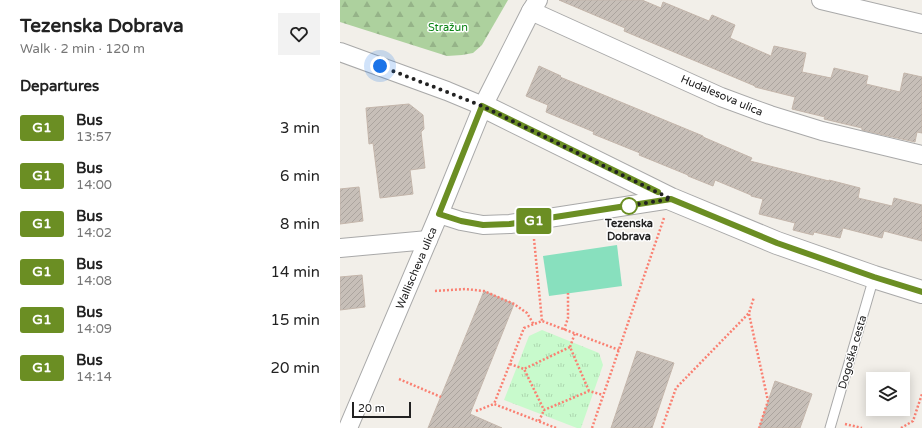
<!DOCTYPE html>
<meta charset="utf-8">
<style>
:root{--surface:#fff;--page:#f2f2f2;--text:#222;--muted:#767676}
body{margin:0;font-family:"Varela Round",sans-serif;background:var(--page);color:var(--text);height:100vh;display:flex;flex-direction:column;font-size:15px;white-space:nowrap}
*{box-sizing:border-box;margin:0}
p{font-size:13px;color:var(--muted)}
.icon{flex:none;width:22px;height:22px;fill:none;stroke:currentColor;stroke-width:2;stroke-linecap:round;stroke-linejoin:round}
.map{position:relative;flex:1;overflow:hidden}
.details{display:flex;flex-direction:column;background:var(--surface);width:340px}
.details>*{flex:none}
.badge{padding:0 8px;border-radius:3px;font-size:14px;line-height:26px}
.buttons{position:absolute;left:526px;top:372px;display:grid;gap:8px}
.buttons a{display:grid;place-items:center;width:44px;height:44px;border-radius:0px;background:var(--surface);box-shadow:0 2px 10px #0003;font-size:20px}
.scale{position:absolute;left:12px;bottom:10px;width:59px;box-sizing:border-box;padding-left:4px;border:2px solid #222;border-top:0;font-size:11px;line-height:14px;white-space:nowrap;color:#222;-webkit-text-stroke:3px #fff;paint-order:stroke}
.you{position:absolute;width:20px;height:20px;margin:-10px;border:3px solid #fff;border-radius:50%;background:#1a73e8;box-shadow:0 0 0 6px #1a73e833}
.map>.badge{position:absolute;translate:-50% -50%;box-shadow:0 0 0 2px #fff}
h2{padding:0 20px;font-size:15px;line-height:36px}
.round{display:grid;place-items:center;flex:none;width:42px;height:42px;border-radius:0px;background:var(--page)}
.head{display:flex;align-items:center;justify-content:space-between;height:68px;padding:0 20px}
h1{font-size:19px;font-weight:700;line-height:30px}
ul{padding:0;list-style:none}
li{display:flex;align-items:center;gap:12px;height:48px;padding:0 20px}
li div{flex:1}
li b{display:block;font-size:15px}
li em{font-style:normal}
li .badge{min-width:44px;font-weight:700;text-align:center}
main{display:flex;flex:1;min-height:0}
.map>svg:first-child{display:block}
.forest{fill:url(#forest-firs)}
.park{fill:url(#park-tufts)}
.pitch{fill:#88e0be}
.building{fill:url(#building-hatch);stroke:#c4b6ab}
.lines{fill:none;stroke-linecap:round;stroke-linejoin:round}
.service-casing{stroke:#a9a9a9;stroke-width:11}
.minor-casing{stroke:#a9a9a9;stroke-width:20}
.tertiary-casing{stroke:#a9a9a9;stroke-width:24}
.path{stroke:#fa8072;stroke-width:2.5;stroke-dasharray:2 2;stroke-linecap:butt}
.service{stroke:#fff;stroke-width:9}
.minor{stroke:#fff;stroke-width:18}
.tertiary{stroke:#fff;stroke-width:22}
.line-casing{stroke:#fff;stroke-width:9}
.line{stroke:#6b8e23;stroke-width:6}
.walk{stroke:#222;stroke-width:4;stroke-dasharray:0 7.2}
.stop-dot{fill:#fff;stroke:#6b8e23;stroke-width:2}
.labels{text-anchor:middle;stroke-width:3;stroke-linejoin:round;paint-order:stroke}
.park-label{font-size:11px;fill:#0c8416;stroke:#fff}
.street-label{font-size:11px;fill:#222;stroke:#fff}
.stop-label{font-size:11px;font-weight:bold;fill:#222;stroke:#fff}
</style>
<main>
<section class="details">
<div class="head"><div><h1>Tezenska Dobrava</h1><p>Walk · 2 min · 120 m</p></div><a class="round"><svg class="icon" aria-label="heart" viewBox="0 0 24 24"><path d="M12 20l-8-8c-3-5 5-10 8-4 3-6 11-1 8 4z"/></svg></a></div>
<h2>Departures</h2>
<ul>
<li><span class="badge" style="background:#6b8e23;color:#fff">G1</span><div><b>Bus</b><p>13:57</p></div><em>3 min</em></li>
<li><span class="badge" style="background:#6b8e23;color:#fff">G1</span><div><b>Bus</b><p>14:00</p></div><em>6 min</em></li>
<li><span class="badge" style="background:#6b8e23;color:#fff">G1</span><div><b>Bus</b><p>14:02</p></div><em>8 min</em></li>
<li><span class="badge" style="background:#6b8e23;color:#fff">G1</span><div><b>Bus</b><p>14:08</p></div><em>14 min</em></li>
<li><span class="badge" style="background:#6b8e23;color:#fff">G1</span><div><b>Bus</b><p>14:09</p></div><em>15 min</em></li>
<li><span class="badge" style="background:#6b8e23;color:#fff">G1</span><div><b>Bus</b><p>14:14</p></div><em>20 min</em></li>
</ul>
</section>
<div class="map">
<svg width="582" height="428" viewBox="0 0 582 428">
<defs>
<pattern id="forest-firs" width="22" height="20" patternUnits="userSpaceOnUse"><rect width="22" height="20" fill="#add19e"/><path d="M5 1l3.5 6h-7zM16 11l3.5 6h-7z" fill="#95b388"/></pattern>
<pattern id="park-tufts" width="24" height="20" patternUnits="userSpaceOnUse"><rect width="24" height="20" fill="#c8facc"/><path d="M3 7l-1-3M5 7V3M7 7l1-3M15 17l-1-3M17 17v-4M19 17l1-3" fill="none" stroke="#acd6af"/></pattern>
<pattern id="building-hatch" width="6" height="6" patternUnits="userSpaceOnUse"><rect width="6" height="6" fill="#c7bfb8"/><path d="M-1 1l2-2M0 6l6-6M5 7l2-2" fill="none" stroke="#aba49e"/></pattern>
</defs>
<rect width="100%" height="100%" fill="#f2efe9"/>
<!-- forest -->
<polygon class="forest" points="0,0 168,0 142,45 133,53 122,55 107,56 0,22"/>
<!-- park -->
<polygon class="park" points="202,330 259,353 263,365 241,428 237,428 164,400 189,336"/>
<!-- pitch -->
<polygon class="pitch" points="277,245 282,286 209,296 203,256"/>
<!-- building -->
<g class="building">
<polygon points="219,0 302,0 321,8 323,2 369,21 372,15 395,25 390,38 431,56 434,46 466,53 462,72 491,78 494,68 528,76 526,84 560,92 564,73 582,77 582,133 577,132 575,142 522,130 522,128 484,119 485,117 452,109 455,97 415,87 415,86 284,31 285,28"/>
<polygon points="199,66 221,76 220,77 363,136 363,137 412,158 410,161 489,181 489,180 520,188 518,198 552,206 554,198 582,205 582,241 544,231 542,238 503,228 500,238 474,232 473,235 453,230 455,223 419,214 423,199 411,196 411,195 375,180 373,186 348,176 348,175 299,155 300,153 253,134 254,132 206,112 208,105 186,96"/>
<polygon points="69,104 83,115 84,129 81,132 85,168 70,170 73,194 40,198 33,143 29,144 26,108"/>
<polygon points="19,187 23,221 0,224 0,189"/>
<polygon points="22,275 25,307 0,310 0,277"/>
<polygon points="144,291 174,304 130,414 162,428 88,428"/>
<polygon points="297,351 334,363 312,428 271,428"/>
<polygon points="435,381 472,394 460,428 419,428"/>
</g>
<g class="lines">
<defs>
<polyline id="service" points="490,428 534,277"/>
<g id="minor">
<polyline points="481,0 582,24"/>
<polyline points="191,11 381,97 430,115 482,131 582,155"/>
<polyline points="0,52 107,91 143,106"/>
<polyline points="99,214 121,221 143,225 170,224 331,199"/>
<polyline points="0,248 88,240"/>
<polyline points="8,428 99,214 143,106 191,11 198,0"/>
</g>
<polyline id="tertiary" points="143,106 331,199 437,243 534,277 582,292"/>
</defs>
<!-- service casing -->
<use href="#service" class="service-casing"/>
<!-- minor casing -->
<use href="#minor" class="minor-casing"/>
<!-- tertiary casing -->
<use href="#tertiary" class="tertiary-casing"/>
<!-- path -->
<g class="path">
<polyline points="194,239 202,321"/>
<polyline points="95,291 125,289 144,291 174,304 187,313 194,325"/>
<polyline points="409,314 428,401 419,428"/>
<polyline points="224,330 228,318 228,293"/>
<polyline points="230,347 235,333"/>
<polyline points="170,364 184,369"/>
<polyline points="59,379 101,397"/>
<polyline points="249,391 230,347 184,369 204,410 249,391 263,395"/>
<polyline points="136,411 154,404"/>
<polyline points="199,421 204,410"/>
<polyline points="505,424 522,428"/>
<polyline points="216,428 154,404 184,328 202,321 279,350"/>
<polyline points="252,428 324,218"/>
<polyline points="322,428 336,388 409,313 414,297"/>
<polyline points="561,428 573,421 582,394"/>
</g>
<!-- service -->
<use href="#service" class="service"/>
<!-- minor -->
<use href="#minor" class="minor"/>
<!-- tertiary -->
<use href="#tertiary" class="tertiary"/>
</g>
<g class="lines">
<defs>
<polyline id="line" points="318,192 142,106 99,214 121,221 143,225 170,224 331,199 437,243 534,277 582,292"/>
</defs>
<!-- line casing -->
<use href="#line" class="line-casing"/>
<!-- line -->
<use href="#line" class="line"/>
<!-- walk -->
<polyline class="walk" points="40,66 107,92 142,106 331,199 286,206 289,206"/>
</g>
<!-- markers -->
<circle class="stop-dot" cx="289" cy="206" r="8"/>
<g class="labels">
<!-- park labels -->
<g class="park-label">
<text x="108" y="31">Stražun</text>
</g>
<!-- street labels -->
<g class="street-label">
<text transform="translate(382 95) rotate(23)" y="4">Hudalesova ulica</text>
<text transform="translate(76 268) rotate(-67)" y="4">Wallischeva ulica</text>
<text transform="translate(512 352) rotate(-74)" y="4">Dogoška cesta</text>
</g>
<!-- stop labels -->
<g class="stop-label">
<text x="289" y="227">Tezenska<tspan x="289" dy="13">Dobrava</tspan></text>
</g>
</g>
</svg>
<div class="buttons">
<a><svg class="icon" aria-label="layers" viewBox="0 0 24 24"><path d="M12 4l9 5-9 5-9-5zM3 14l9 5 9-5"/></svg></a>
</div>
<div class="scale">20 m</div>
<div class="you" style="left:40px;top:66px"></div>
<b class="badge" style="left:194px;top:221px;background:#6b8e23;color:#fff">G1</b>
</div>
</main>
